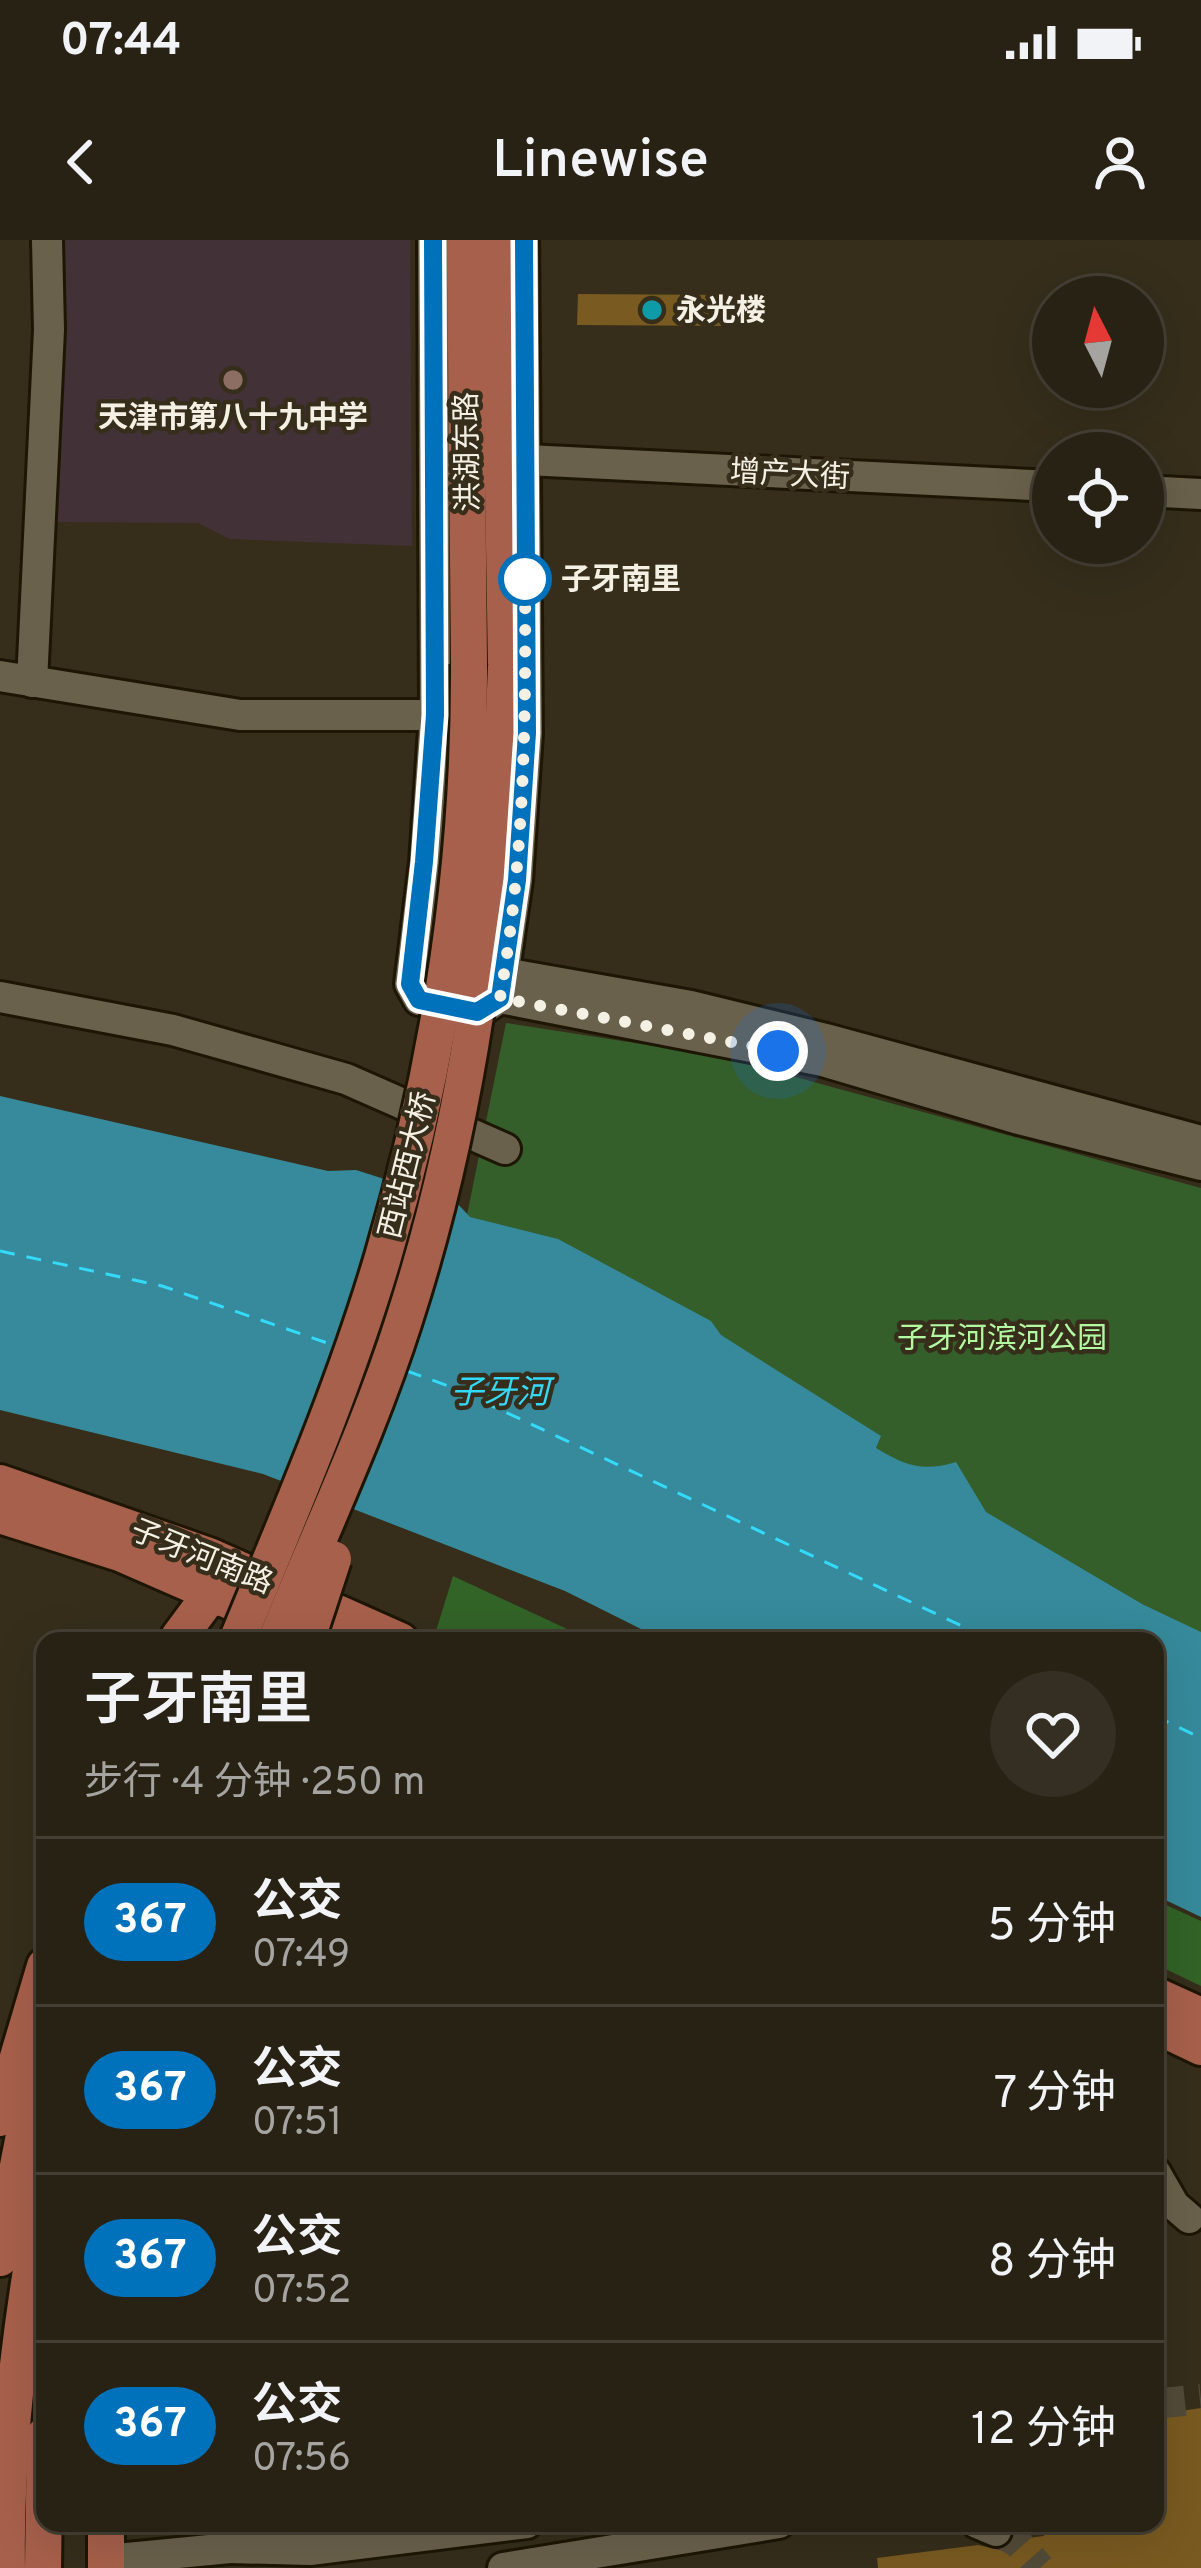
<!DOCTYPE html>
<html lang="zh">
<meta charset="utf-8">
<style>
:root{--surface:#282214;--page:#342f22;--text:#f1f3f6;--muted:#a5a4a0;--line:#443f34}
body{margin:0;font-family:Overpass,"Noto Sans SC",sans-serif;background:var(--page);color:var(--text);height:100vh;display:flex;flex-direction:column;font-size:45px;white-space:nowrap}
*{box-sizing:border-box;margin:0}
p{font-size:39px;color:var(--muted)}
.icon{flex:none;width:66px;height:66px;fill:none;stroke:currentColor;stroke-width:2;stroke-linecap:round;stroke-linejoin:round}
.map{position:relative;flex:1;overflow:hidden}
.panel{position:absolute;left:36px;top:1392px;width:1128px;height:900px;display:flex;flex-direction:column;background:var(--surface);border-radius:24px;box-shadow:0 12px 48px #0002,0 0 0 3px var(--line)}
.panel>*{flex:none}
.badge{padding:0 24px;border-radius:39px;font-size:42px;line-height:78px}
.needle{width:78px;rotate:354deg}
.tools{position:absolute;left:1032px;top:36px;display:grid;gap:24px}
.tools a{display:grid;place-items:center;width:132px;height:132px;border-radius:50%;background:var(--surface);box-shadow:0 12px 48px #0002,0 0 0 3px var(--line);font-size:60px}
.you{position:absolute;width:60px;height:60px;margin:-30px;border:9px solid #fff;border-radius:50%;background:#1a73e8;box-shadow:0 0 0 18px #1a73e833}
.map>.badge{position:absolute;translate:-50% -50%;box-shadow:0 0 0 6px #fff}
.round{display:grid;place-items:center;flex:none;width:126px;height:126px;border-radius:63px;background:var(--page)}
.overview{display:flex;align-items:center;justify-content:space-between;height:204px;padding:0 48px}
h1{font-size:57px;font-weight:600;line-height:90px}
ul{padding:0;list-style:none}
li{display:flex;align-items:center;gap:36px;height:168px;padding:0 48px;border-top:3px solid var(--line)}
li div{flex:1}
li b{display:block;font-size:45px}
li em{font-style:normal}
li .badge{min-width:132px;font-weight:700;text-align:center}
.status{display:flex;justify-content:space-between;align-items:center;height:84px;padding:0 60px;background:var(--surface);direction:ltr}
.status svg{height:33px;fill:currentColor}
header{display:flex;justify-content:space-between;align-items:center;height:156px;padding:0 48px;background:var(--surface);font-size:54px;font-weight:600}
.map>svg:first-child{display:block}
.education{fill:#433138}
.green{fill:#345e2a}
.forest{fill:#326327}
.water{fill:#368a9b}
.lines{fill:none;stroke-linecap:round;stroke-linejoin:round}
.ferry{stroke:#34daf9;stroke-width:3;stroke-dasharray:15 12;stroke-linecap:butt}
.building{fill:#795a20}
.minor-tunnel{stroke:#534b39;stroke-width:30;stroke-dasharray:30 15;stroke-linecap:butt}
.minor-casing{stroke:#1e1604;stroke-width:36}
.major-casing{stroke:#1e1604;stroke-width:42}
.minor{stroke:#6a614c;stroke-width:30}
.major{stroke:#a7604b;stroke-width:36}
.major-bridge-casing{stroke:#1e1604;stroke-width:42;stroke-linecap:butt}
.major-bridge{stroke:#a7604b;stroke-width:36}
.line-casing{stroke:#fff;stroke-width:27}
.line{stroke:#0072bc;stroke-width:18}
.walk{stroke:#f5f0e4;stroke-width:12;stroke-dasharray:0 21.6}
.culture-dot{fill:#0f9aa8;stroke:#362e1b;stroke-width:4.5}
.education-dot{fill:#8d6e63;stroke:#362e1b;stroke-width:4.5}
.stop-dot{fill:#fff;stroke:#0072bc;stroke-width:6}
.labels{text-anchor:middle;stroke-width:9;stroke-linejoin:round;paint-order:stroke}
.poi-label{font-size:30px;font-weight:bold;fill:#f5f0e4;stroke:#362e1b;text-anchor:start}
.street-label{font-size:30px;fill:#f5f0e4;stroke:#362e1b}
.stop-label{font-size:30px;font-weight:bold;fill:#f5f0e4;stroke:#362e1b;text-anchor:start}
.park-label{font-size:30px;fill:#b3f9a2;stroke:#362e1b}
.water-label{font-size:33px;font-style:italic;fill:#34daf9;stroke:#362e1b}
</style>
<div class="status"><b>07:44</b><svg viewBox="0 0 49 12"><path d="M0 12V9h3v3zM5 12V6h3v6zM10 12V3h3v9zM15 12V0h3v12zM26 1h20v11H26zM47 4h2v5h-2z"/></svg></div>
<header><svg class="icon" aria-label="back" viewBox="0 0 24 24"><path d="M15 5l-7 7 7 7"/></svg>Linewise<svg class="icon" aria-label="person" viewBox="0 0 24 24"><circle cx="12" cy="8" r="4"/><path d="M4 21q1-7 8-7t8 7"/></svg></header>
<div class="map">
<svg width="1201" height="2328" viewBox="0 0 1201 2328">
<rect width="100%" height="100%" fill="#362e1b"/>
<!-- education -->
<polygon class="education" points="57,0 410,0 412,306 230,299 198,283 55,282"/>
<!-- green -->
<polygon class="green" points="506,783 719,816 1201,948 1201,1433 1155,1401 457,1024"/>
<!-- forest -->
<g class="forest">
<polygon points="453,1336 593,1401 457,1401 436,1391"/>
<polygon points="1155,1660 1201,1681 1201,1746 1155,1724"/>
</g>
<!-- water -->
<path class="water" d="M 0,856 L 328,931 L 356,930 L 456,962 L 470,977 L 558,999 L 711,1081 L 721,1095 L 881,1196 L 876,1208 C 906,1226 922,1232 956,1222 L 986,1272 L 1142,1364 L 1201,1392 L 1201,1677 L 1155,1655 L 1155,1401 L 665,1401 L 565,1351 L 263,1234 L 0,1170 Z"/>
<g class="lines">
<!-- ferry -->
<g class="ferry">
<polyline points="0,1011 162,1046 336,1106"/>
<polyline points="407,1131 454,1148 994,1401"/>
<polyline points="1155,1476 1201,1498"/>
</g>
</g>
<!-- building -->
<g class="building">
<polygon points="578,54 727,55 727,86 577,85"/>
<polygon points="1201,2168 1201,2328 878,2328 877,2318 978,2305 1000,2310 1013,2300 1044,2296 1042,2283 1155,2283 1155,2175"/>
</g>
<g class="lines">
<!-- minor-tunnel -->
<g class="minor-tunnel">
<polyline points="1155,2164 1201,2159"/>
<polyline points="996,2291 1017,2302 1040,2328"/>
</g>
<defs>
<g id="minor">
<polyline points="433,0 435,475 425,622 410,744 419,760 477,773 500,758 517,640 527,493 523,0"/>
<polyline points="527,220 1053,246"/>
<polyline points="1143,251 1201,254"/>
<polyline points="0,436 240,475 435,475"/>
<polyline points="32,442 49,90 47,0"/>
<polyline points="504,733 691,766 826,799 1201,901"/>
<polyline points="0,757 173,790 346,839 505,909"/>
<polyline points="500,758 823,821 1019,879 1201,925"/>
<polyline points="1155,1932 1174,1965 1189,1978"/>
<polyline points="977,2283 996,2291"/>
<polyline points="230,2308 310,2310 527,2283"/>
<polyline points="106,2320 230,2308 291,2283"/>
<polyline points="503,2328 779,2283"/>
</g>
<g id="major">
<polyline points="465,0 469,424"/>
<polyline points="499,0 506,427"/>
<polyline points="0,1243 209,1316 400,1401"/>
<polyline points="0,1275 120,1313 276,1381"/>
<polyline points="179,1397 205,1362 235,1348"/>
<polyline points="1155,1755 1201,1776"/>
<polyline points="1155,1785 1201,1807"/>
<polyline points="0,1878 45,1726"/>
<polyline points="0,2018 28,1875 45,1819"/>
<path d="M 7,2328 C 5,2201 21,2076 45,1951"/>
<polyline points="43,2328 45,2195"/>
<polyline points="106,2328 106,2283"/>
</g>
</defs>
<!-- minor casing -->
<use href="#minor" class="minor-casing"/>
<!-- major casing -->
<use href="#major" class="major-casing"/>
<!-- minor -->
<use href="#minor" class="minor"/>
<!-- major -->
<use href="#major" class="major"/>
<defs>
<g id="major-bridge">
<path d="M 237,1401 C 289,1275 344,1149 383,1017 C 440,823 470,626 469,424"/>
<path d="M 276,1401 C 319,1294 369,1190 404,1080 C 473,867 498,649 506,427"/>
<polyline points="306,1401 333,1319"/>
</g>
</defs>
<!-- major-bridge casing -->
<use href="#major-bridge" class="major-bridge-casing"/>
<!-- major-bridge -->
<use href="#major-bridge" class="major-bridge"/>
</g>
<g class="lines">
<defs>
<polyline id="line" points="433,0 435,475 424,622 410,744 419,760 477,772 500,758 517,640 527,493 524,0"/>
</defs>
<!-- line casing -->
<use href="#line" class="line-casing"/>
<!-- line -->
<use href="#line" class="line"/>
<!-- walk -->
<path class="walk" d="M 525,339 L 525,332 C 526,475 525,616 500,758 L 778,811"/>
</g>
<!-- markers -->
<circle class="culture-dot" cx="652" cy="70" r="12"/>
<circle class="education-dot" cx="233" cy="140" r="12"/>
<circle class="stop-dot" cx="525" cy="339" r="24"/>
<g class="labels">
<!-- poi labels -->
<g class="poi-label">
<text x="676" y="80">永光楼</text>
<text x="233" y="187" text-anchor="middle">天津市第八十九中学</text>
</g>
<!-- street labels -->
<g class="street-label">
<text transform="translate(467 212) rotate(-91)" y="10">洪湖东路</text>
<text transform="translate(790 234) rotate(3)" y="10">增产大街</text>
<text transform="translate(407 925) rotate(-76)" y="10">西站西大桥</text>
<text transform="translate(202 1316) rotate(22)" y="10">子牙河南路</text>
</g>
<!-- stop labels -->
<g class="stop-label">
<text x="561" y="349">子牙南里</text>
</g>
<!-- park labels -->
<g class="park-label">
<text x="1002" y="1108">子牙河滨河公园</text>
</g>
<!-- water labels -->
<g class="water-label">
<text x="500" y="1163">子牙河</text>
</g>
</g>
</svg>
<div class="tools">
<a><svg class="needle" viewBox="-14 -14 28 28"><path d="M0-13l5 13h-10z" fill="#e53935"/><path d="M0 13l5-13h-10z" fill="#a5a4a0"/></svg></a>
<a><svg class="icon" aria-label="locate" viewBox="0 0 24 24"><circle cx="12" cy="12" r="6"/><path d="M12 2v4M12 18v4M2 12h4M18 12h4"/></svg></a>
</div>
<div class="you" style="left:778px;top:811px"></div>
<section class="panel">
<div class="overview"><div><h1>子牙南里</h1><p>步行 · 4 分钟 · 250 m</p></div><a class="round"><svg class="icon" aria-label="heart" viewBox="0 0 24 24"><path d="M12 20l-8-8c-3-5 5-10 8-4 3-6 11-1 8 4z"/></svg></a></div>
<ul>
<li><span class="badge" style="background:#0072bc;color:#fff">367</span><div><b>公交</b><p>07:49</p></div><em>5 分钟</em></li>
<li><span class="badge" style="background:#0072bc;color:#fff">367</span><div><b>公交</b><p>07:51</p></div><em>7 分钟</em></li>
<li><span class="badge" style="background:#0072bc;color:#fff">367</span><div><b>公交</b><p>07:52</p></div><em>8 分钟</em></li>
<li><span class="badge" style="background:#0072bc;color:#fff">367</span><div><b>公交</b><p>07:56</p></div><em>12 分钟</em></li>
</ul>
</section>
</div>
